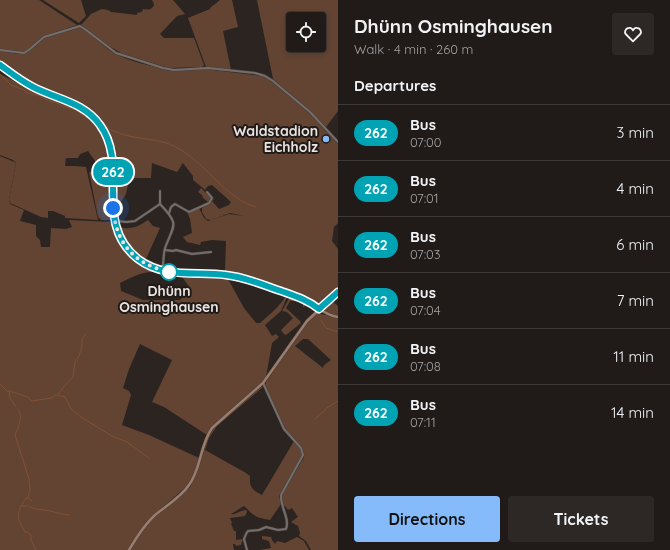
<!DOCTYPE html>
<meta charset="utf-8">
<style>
:root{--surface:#201b19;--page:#2d2826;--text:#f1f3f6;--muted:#a2a1a2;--line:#3d3938;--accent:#86bbfb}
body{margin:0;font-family:Quicksand,sans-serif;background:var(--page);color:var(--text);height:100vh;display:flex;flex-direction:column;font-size:15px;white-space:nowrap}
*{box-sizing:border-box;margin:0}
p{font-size:13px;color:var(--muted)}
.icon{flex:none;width:22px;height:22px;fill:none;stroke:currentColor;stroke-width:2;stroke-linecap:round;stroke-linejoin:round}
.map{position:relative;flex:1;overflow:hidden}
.details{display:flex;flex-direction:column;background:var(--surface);width:332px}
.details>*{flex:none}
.badge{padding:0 8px;border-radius:13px;font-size:14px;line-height:26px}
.buttons{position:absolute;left:286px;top:12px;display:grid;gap:8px}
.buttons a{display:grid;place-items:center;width:40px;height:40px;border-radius:4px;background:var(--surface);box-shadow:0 2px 6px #0003,0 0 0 1px var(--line);font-size:20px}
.you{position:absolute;width:20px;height:20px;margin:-10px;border:3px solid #fff;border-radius:50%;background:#1a73e8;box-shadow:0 0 0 6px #1a73e833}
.map>.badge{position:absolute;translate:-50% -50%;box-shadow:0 0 0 2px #fff}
h2{padding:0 16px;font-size:15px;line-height:36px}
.round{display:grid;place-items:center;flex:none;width:42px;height:42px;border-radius:4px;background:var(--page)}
.summary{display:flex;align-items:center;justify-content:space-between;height:68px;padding:0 16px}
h1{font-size:19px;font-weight:700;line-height:30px}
.action{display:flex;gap:8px;margin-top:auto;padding:8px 16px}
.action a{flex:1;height:46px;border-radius:4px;background:var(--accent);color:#111;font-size:16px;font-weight:700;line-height:46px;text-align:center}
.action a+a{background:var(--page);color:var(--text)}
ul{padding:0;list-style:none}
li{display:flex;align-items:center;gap:12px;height:56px;padding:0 16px;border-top:1px solid var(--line)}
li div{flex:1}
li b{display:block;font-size:15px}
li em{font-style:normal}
li .badge{min-width:44px;font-weight:700;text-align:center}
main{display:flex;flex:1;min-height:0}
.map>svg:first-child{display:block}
.green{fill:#634433;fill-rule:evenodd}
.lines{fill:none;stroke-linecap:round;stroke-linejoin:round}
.stream{stroke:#805035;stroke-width:1}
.minor-casing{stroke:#46413f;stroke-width:3}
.secondary-casing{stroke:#46413f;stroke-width:3.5}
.minor{stroke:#756d69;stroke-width:2}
.secondary{stroke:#9c7c6b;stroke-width:2.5}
.line-casing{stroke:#fff;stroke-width:9}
.line{stroke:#00a3b4;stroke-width:6}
.walk{stroke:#e9e4e2;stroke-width:4;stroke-dasharray:0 7.2}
.poi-dot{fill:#86bbfb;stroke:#211b18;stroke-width:1.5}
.stop-dot{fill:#fff;stroke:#00a3b4;stroke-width:2}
.labels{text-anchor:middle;stroke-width:4;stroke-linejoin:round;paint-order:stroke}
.poi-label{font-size:14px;font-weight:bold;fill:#e9e4e2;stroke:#211b18;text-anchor:end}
.stop-label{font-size:14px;font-weight:bold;fill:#e9e4e2;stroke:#211b18}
</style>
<main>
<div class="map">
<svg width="338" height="550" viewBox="0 0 338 550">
<rect width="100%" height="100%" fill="#2b2421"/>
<!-- green -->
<g class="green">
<polygon points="0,0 39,0 77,25 44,36 28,50 23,52 0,49"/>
<polygon points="43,0 81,0 86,16 79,23"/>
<path d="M 152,0 L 173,0 L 185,14 L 177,16 L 160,34 L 164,38 L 194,38 L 204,65 L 202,67 L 168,68 L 123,54 L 107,45 L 81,25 L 91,14 L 102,9 L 108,10 L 111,12 L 137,15 L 137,13 L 142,12 L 143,9 C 148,10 153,10 154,4 Z"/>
<polygon points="220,0 232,0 238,27 223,31 231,70 206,67 188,18 210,9 210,8"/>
<path d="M 257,0 L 338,0 L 338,111 L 326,127 L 307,108 L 273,79 ZM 293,19 L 319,19 L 319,45 L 293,45 Z"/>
<path d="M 78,27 C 90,29 103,48 116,54 C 131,62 150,65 166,70 L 172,71 L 205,69 L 263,76 L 270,80 L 308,112 L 338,144 L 338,223 L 334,227 L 332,241 L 338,249 L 338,290 L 319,305 C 292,290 258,278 228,273 L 228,271 L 225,272 L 226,241 L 212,240 L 201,242 L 200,245 L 187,242 L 183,237 L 192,233 L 190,219 L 187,212 L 199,208 L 204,218 L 208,221 L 229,214 L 245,216 L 230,213 L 211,220 L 206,219 L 202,212 L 202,208 L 213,199 L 214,199 L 212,201 L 219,209 L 229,205 L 231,202 L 212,185 L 208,186 L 205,190 L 204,189 L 193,180 L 193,176 L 183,163 L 177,172 L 152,163 L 151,178 L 133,178 L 132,176 L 129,180 L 126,194 L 118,206 L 116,215 L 115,160 L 113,146 L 108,128 L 86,107 L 68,97 L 46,90 L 18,76 L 0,62 L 0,51 L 19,54 L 26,53 L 45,38 Z"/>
<polygon points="0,74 46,97 76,108 89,117 101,129 106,139 110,151 112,220 101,220 98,217 89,172 94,171 93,166 98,165 88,151 80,154 78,158 66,158 65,166 75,166 86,167 98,220 65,218 65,216 53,211 48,211 48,218 41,217 10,203 9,200 16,163 13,160 0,155"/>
<path d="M 0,156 L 12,161 L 16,163 L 9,200 L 10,204 L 24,210 L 20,221 L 36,225 L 36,236 L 40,240 L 41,247 L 50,247 L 51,228 L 66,229 L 72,227 L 69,220 L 110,222 L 113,223 L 115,233 L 117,234 C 128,254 135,262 157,270 L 156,272 C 142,271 132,277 120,283 L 121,291 L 143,300 L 180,300 L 190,288 L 180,274 C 197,275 214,274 230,277 C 249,280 267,288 286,294 L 287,297 L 281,311 L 265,325 L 272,336 L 276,334 L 279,337 L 272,343 L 266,377 L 263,382 L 212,426 L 207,435 L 164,407 L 152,402 L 172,360 L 140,344 L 129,369 L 123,388 L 129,391 L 131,395 L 122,425 L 149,435 L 199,458 L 193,476 L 187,486 L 148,520 L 128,550 L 0,550 ZM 228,279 L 254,284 L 286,296 C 279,307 270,314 260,323 L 256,323 L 244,308 Z"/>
<polygon points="201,188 211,198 208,202 203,198 202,195 198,192"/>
<path d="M 148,220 L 153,226 L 160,228 L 146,259 L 161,265 L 159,268 C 145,267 130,252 123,240 C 120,234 121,233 118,227 C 131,230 138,227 148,220 Z"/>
<polygon points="290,297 292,297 305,301 305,306 303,307 303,304 297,301 290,301 286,308 300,321 301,323 286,335 284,334 281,330 293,318 287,312 282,311"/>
<path d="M 331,300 L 338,306 L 338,550 L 311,550 L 306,541 L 299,536 L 300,533 L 298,526 L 291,522 L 298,517 L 292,508 L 288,510 L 285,506 L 283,506 L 281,497 L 283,493 L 304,457 L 304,453 L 302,448 L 285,428 L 265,385 L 266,382 L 306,324 L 317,313 L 325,315 L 326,314 L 324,311 L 327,305 ZM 303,339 L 308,339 L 331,360 L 324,365 L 323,368 L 295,346 Z"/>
<path d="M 261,387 L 263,387 L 217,426 L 209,438 L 205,450 L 246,473 L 250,476 C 249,487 252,490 262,495 L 294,441 L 300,447 L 303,453 L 279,496 L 281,504 L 270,520 C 256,518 254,516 244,506 L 231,514 C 236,515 241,510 246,510 L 247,512 L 245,516 L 230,518 L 232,523 L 231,524 L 234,531 L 236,531 L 236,540 L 243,539 L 241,545 L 236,546 L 235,544 L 233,544 L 234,550 L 130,550 L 146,526 L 149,526 L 147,525 L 150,521 L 190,487 L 196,475 L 208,438 L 214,428 Z"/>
<polygon points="262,536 271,537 272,540 275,544 277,541 285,543 297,537 304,541 309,550 260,550 271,548 269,541 262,539"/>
</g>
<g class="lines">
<!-- stream -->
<g class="stream">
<polyline points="0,74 11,85 24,90 26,92 40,96 49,101 55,102 63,106 76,110 96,124"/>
<path d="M 106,126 L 109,128 L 111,130 C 117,132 123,135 129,136 C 147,140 164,139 181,150 C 208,166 225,198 256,207"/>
<polyline points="321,320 326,328 338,332"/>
<polyline points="0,384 7,391 9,391 10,398 16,407"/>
<polyline points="9,391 28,397 32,401 51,398 56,395 65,397 71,409 81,417 112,436 127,442 149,458"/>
<path d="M 58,394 C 63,388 67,383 73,377 L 75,362 L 79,356 L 82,346 L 82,339 L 86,334"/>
<path d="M 18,409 C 23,417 19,426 15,435 L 29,479 L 30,489 L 28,498 L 26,498 C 16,513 16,517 25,532 L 27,532 L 31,535 L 31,540 L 36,550"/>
<polyline points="315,419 328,407 338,401"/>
<polyline points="28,498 32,501"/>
<path d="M 28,505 C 34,511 43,509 50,511 C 58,513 61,514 69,515"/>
<polyline points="20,506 27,506"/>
</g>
<defs>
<g id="minor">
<polyline points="0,50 24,53 30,49 44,37 80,26 86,30 116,53 163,68 174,70 208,68 255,73 265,76 273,81 310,112 338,142"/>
<polyline points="160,191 160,204"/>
<polyline points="169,213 171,207 175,204 189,212 209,203 212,198 207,192"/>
<path d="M 116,221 L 127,222 L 135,221 L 160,204 C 180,225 174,224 165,248 C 163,255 164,263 162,270"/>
<polyline points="165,250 173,251 176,250 192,254 211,252"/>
<path d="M 247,550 L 244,539 L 246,534 L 248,531 L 259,530 L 266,527 L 278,530 L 286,529 C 290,518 280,507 281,495 L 303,455 L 301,448 L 284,429 L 263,383"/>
</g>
<g id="secondary">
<path d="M 0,65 C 11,73 21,81 33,87 C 58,99 85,103 102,127 C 131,169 90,230 143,263 C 170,279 203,271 232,276 C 257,280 281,291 304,300 C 317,305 323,315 338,317"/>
<path d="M 129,550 C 136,538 144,525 155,515 C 166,506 181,497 189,485 C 201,469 200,445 212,428 L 263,383 L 307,321 L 338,292"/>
</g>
</defs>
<!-- minor casing -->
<use href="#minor" class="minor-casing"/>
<!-- secondary casing -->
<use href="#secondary" class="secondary-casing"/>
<!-- minor -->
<use href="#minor" class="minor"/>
<!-- secondary -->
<use href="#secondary" class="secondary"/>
</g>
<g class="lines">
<defs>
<path id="line" d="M 0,65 C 11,73 21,81 33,87 C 56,99 84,102 100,125 C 130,166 92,223 138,259 C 164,279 197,271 226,275 C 245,277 263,285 281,291 C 295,296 308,300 319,309 L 338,292"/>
</defs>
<!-- line casing -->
<use href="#line" class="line-casing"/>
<!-- line -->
<use href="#line" class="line"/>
<!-- walk -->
<path class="walk" d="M 113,208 C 116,244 135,265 170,272 L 169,272"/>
</g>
<!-- markers -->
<circle class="poi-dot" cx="326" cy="139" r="4"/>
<circle class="stop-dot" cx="169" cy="272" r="8"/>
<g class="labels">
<!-- poi labels -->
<g class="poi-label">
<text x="318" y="136">Waldstadion<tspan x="318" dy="16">Eichholz</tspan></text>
</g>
<!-- stop labels -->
<g class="stop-label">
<text x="169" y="296">Dhünn<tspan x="169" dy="16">Osminghausen</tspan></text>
</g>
</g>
</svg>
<div class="buttons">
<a><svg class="icon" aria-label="locate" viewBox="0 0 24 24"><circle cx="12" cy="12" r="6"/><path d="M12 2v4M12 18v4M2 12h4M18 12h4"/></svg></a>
</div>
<div class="you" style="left:113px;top:208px"></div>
<b class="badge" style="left:113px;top:172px;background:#00a3b4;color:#fff">262</b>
</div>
<section class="details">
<div class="summary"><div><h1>Dhünn Osminghausen</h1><p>Walk · 4 min · 260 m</p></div><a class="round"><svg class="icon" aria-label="heart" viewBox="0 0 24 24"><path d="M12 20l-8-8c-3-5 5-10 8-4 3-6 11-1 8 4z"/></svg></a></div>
<h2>Departures</h2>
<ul>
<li><span class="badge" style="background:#00a3b4;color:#fff">262</span><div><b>Bus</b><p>07:00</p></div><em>3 min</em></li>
<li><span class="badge" style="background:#00a3b4;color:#fff">262</span><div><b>Bus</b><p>07:01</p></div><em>4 min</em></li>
<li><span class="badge" style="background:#00a3b4;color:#fff">262</span><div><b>Bus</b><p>07:03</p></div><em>6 min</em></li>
<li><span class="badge" style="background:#00a3b4;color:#fff">262</span><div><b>Bus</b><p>07:04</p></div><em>7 min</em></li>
<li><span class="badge" style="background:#00a3b4;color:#fff">262</span><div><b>Bus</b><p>07:08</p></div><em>11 min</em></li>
<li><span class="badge" style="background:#00a3b4;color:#fff">262</span><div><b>Bus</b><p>07:11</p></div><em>14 min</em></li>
</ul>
<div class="action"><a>Directions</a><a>Tickets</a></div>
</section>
</main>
